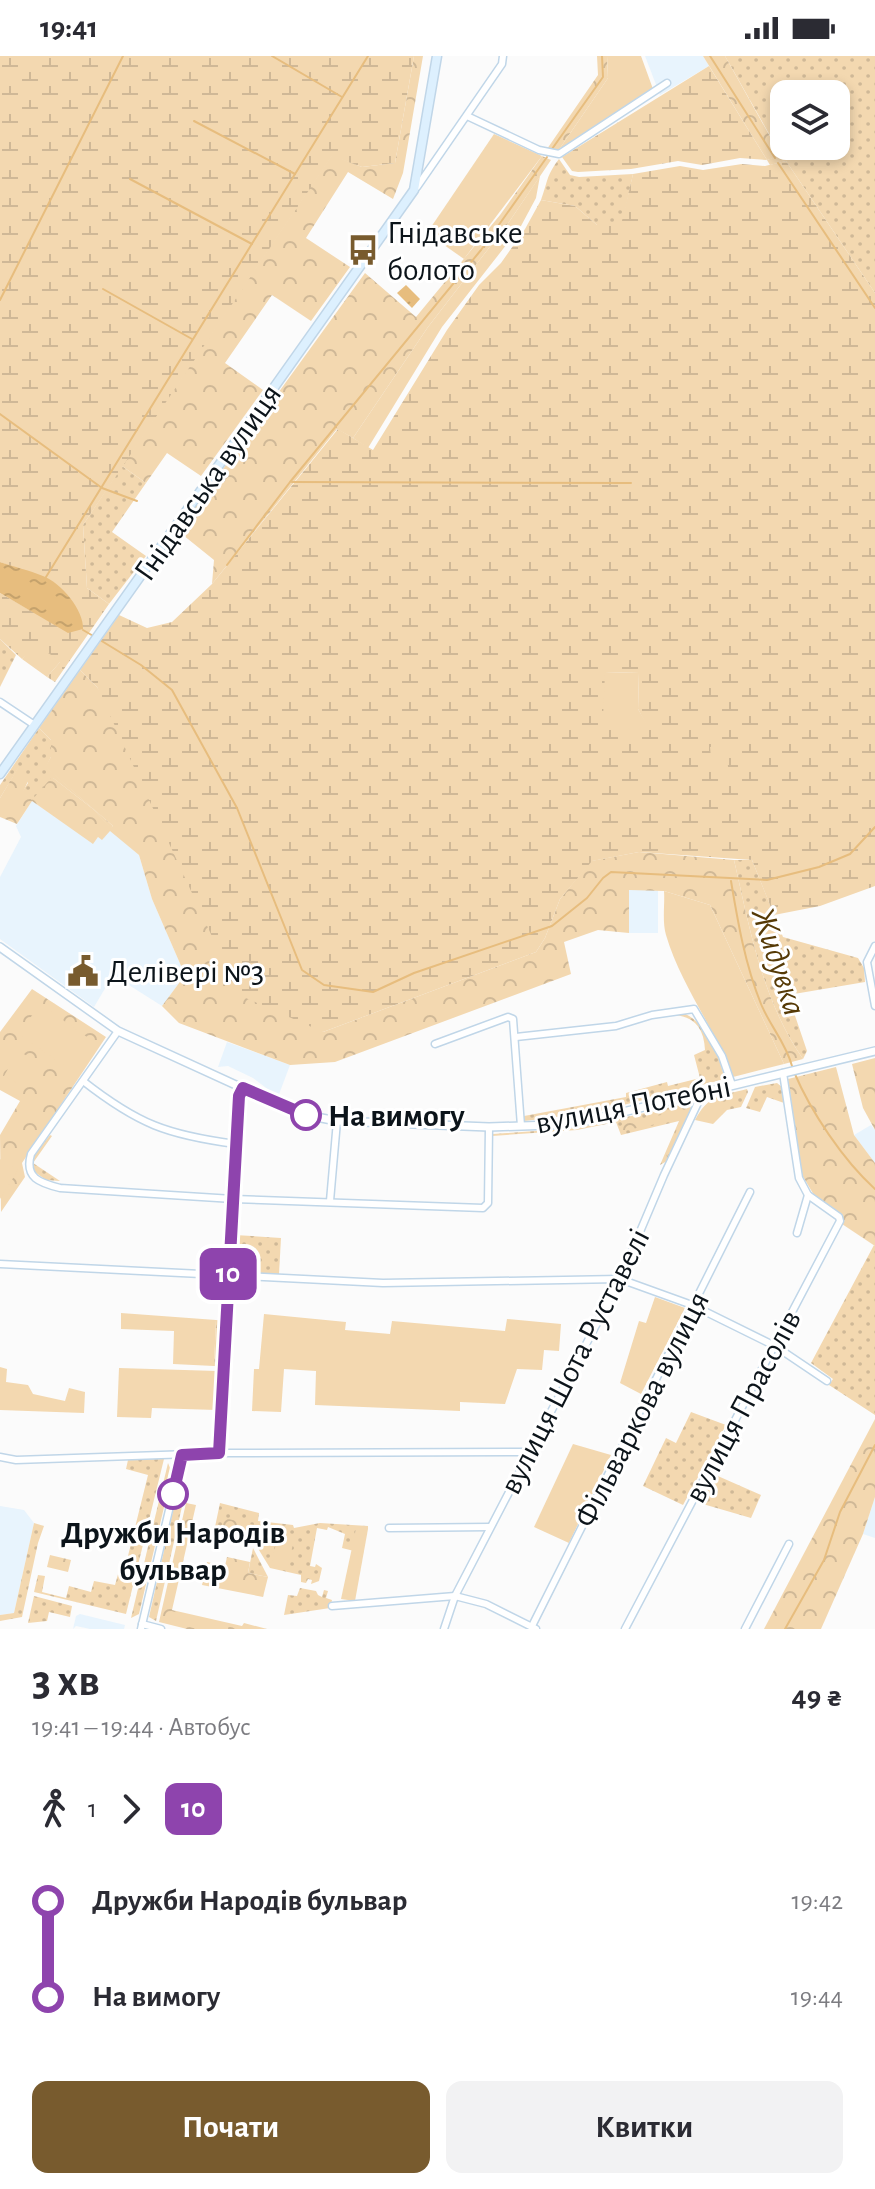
<!DOCTYPE html>
<html lang="uk">
<meta charset="utf-8">
<style>
:root{--surface:#fff;--page:#f2f2f3;--text:#2b2b33;--muted:#7c7c81;--accent:#785b2e}
body{margin:0;font-family:"Alegreya Sans",sans-serif;background:var(--page);color:var(--text);height:100vh;display:flex;flex-direction:column;font-size:30px;white-space:nowrap}
*{box-sizing:border-box;margin:0}
p{font-size:26px;color:var(--muted)}
.icon{flex:none;width:44px;height:44px;fill:none;stroke:currentColor;stroke-width:2;stroke-linecap:round;stroke-linejoin:round}
.map{position:relative;height:1573px;overflow:hidden}
.sheet{display:flex;flex-direction:column;background:var(--surface);flex:1}
.sheet>*{flex:none}
.badge{padding:0 16px;border-radius:12px;font-size:28px;line-height:52px}
.controls{position:absolute;left:770px;top:24px;display:grid;gap:16px}
.controls a{display:grid;place-items:center;width:80px;height:80px;border-radius:16px;background:var(--surface);box-shadow:0 4px 12px #0003;font-size:40px}
.map>.badge{position:absolute;translate:-50% -50%;box-shadow:0 0 0 4px #fff}
.legs{display:flex;align-items:center;gap:12px;height:88px;padding:0 32px;font-size:26px}
.legs p{margin-inline-start:auto}
.head{display:flex;align-items:center;justify-content:space-between;height:136px;padding:0 32px}
h1{font-size:44px;font-weight:700;line-height:60px}
.cta{display:flex;gap:16px;margin-top:auto;padding:16px 32px}
.cta a{flex:1;height:92px;border-radius:16px;background:var(--accent);color:#fff;font-size:32px;font-weight:700;line-height:92px;text-align:center}
.cta a+a{background:var(--page);color:var(--text)}
ul{padding:0 32px;list-style:none}
li{display:flex;align-items:center;gap:28px;height:96px;font-size:30px}
li i{display:grid;place-items:center;width:12px;height:100%;margin:0 10px;background:currentColor}
li i::after{content:'';width:20px;height:20px;margin:-10px;border:6px solid;border-radius:50%;background:var(--surface)}
li p{margin-inline-start:auto}
li:first-child i{background:linear-gradient(#0000 50%,currentColor 0)}
li:last-child i{background:linear-gradient(currentColor 50%,#0000 0)}
.status{display:flex;justify-content:space-between;align-items:center;height:56px;padding:0 40px;background:var(--surface);direction:ltr}
.status svg{height:22px;fill:currentColor}
.map>svg:first-child{display:block}
.built{fill:#e8f4fd}
.grass{fill:url(#grass-dots);fill-rule:evenodd}
.forest{fill:url(#forest-crowns)}
.wetland{fill:url(#wetland-marsh);fill-rule:evenodd}
.garden{fill:#f3d8b0}
.water{fill:url(#water-ripples)}
.lines{fill:none;stroke-linecap:round;stroke-linejoin:round}
.stream{stroke:#e7bd7e;stroke-width:2}
.minor-casing{stroke:#c0d6e8;stroke-width:9}
.tertiary-casing{stroke:#c0d6e8;stroke-width:10}
.secondary-casing{stroke:#c0d6e8;stroke-width:11}
.minor{stroke:#fff;stroke-width:6}
.tertiary{stroke:#fff;stroke-width:7}
.secondary{stroke:#ddf0fe;stroke-width:8}
.line-1-casing{stroke:#fff;stroke-width:18}
.line-1{stroke:#8e44ad;stroke-width:12}
.stop-1-dot{fill:#fff;stroke:#8e44ad;stroke-width:4}
.labels{text-anchor:middle;stroke-width:6;stroke-linejoin:round;paint-order:stroke}
.poi-label{font-size:32px;fill:#0c141a;stroke:#fff;text-anchor:start}
.street-label{font-size:32px;fill:#0c141a;stroke:#fff}
.stop-label{font-size:32px;font-weight:bold;fill:#0c141a;stroke:#fff;text-anchor:start}
.water-label{font-size:34px;font-style:italic;fill:#563a06;stroke:#fff}
</style>
<div class="status"><b>19:41</b><svg viewBox="0 0 49 12"><path d="M0 12V9h3v3zM5 12V6h3v6zM10 12V3h3v9zM15 12V0h3v12zM26 1h20v11H26zM47 4h2v5h-2z"/></svg></div>
<div class="map">
<svg width="875" height="1573" viewBox="0 0 875 1573">
<defs>
<pattern id="grass-dots" width="8" height="8" patternUnits="userSpaceOnUse" patternTransform="scale(2)"><rect width="8" height="8" fill="#f3d8b0"/><path d="M2 2h.1M6 6h.1" fill="none" stroke="#cfb897" stroke-width="1.8" stroke-linecap="round"/></pattern>
<pattern id="forest-crowns" width="20" height="18" patternUnits="userSpaceOnUse" patternTransform="scale(2)"><rect width="20" height="18" fill="#f3d8b0"/><path d="M2 6a3 3 0 1 1 6 0M12 15a3 3 0 1 1 6 0" fill="none" stroke="#cfb897"/></pattern>
<pattern id="wetland-marsh" width="20" height="14" patternUnits="userSpaceOnUse" patternTransform="scale(2)"><rect width="20" height="14" fill="#f3d8b0"/><path d="M1 5h8M5 5V1M11 12h8M15 12V8" fill="none" stroke="#cfb897"/></pattern>
<pattern id="water-ripples" width="26" height="14" patternUnits="userSpaceOnUse" patternTransform="scale(2)"><rect width="26" height="14" fill="#e7bd7e"/><path d="M2 4q2-2 4 0t4 0M15 11q2-2 4 0t4 0" fill="none" stroke="#c5a26c"/></pattern>
</defs>
<rect width="100%" height="100%" fill="#fbfbfb"/>
<!-- built -->
<g class="built">
<polygon points="645,0 703,0 709,10 660,39"/>
<polygon points="32,745 93,787 98,781 102,783 110,774 139,799 152,843 185,919 162,950 113,919 94,951 0,883 0,821 21,781 16,770"/>
<rect x="629" y="834" width="29" height="43"/>
<polygon points="227,986 290,1009 278,1041 253,1022 228,1010 218,1011"/>
<polygon points="871,1069 875,1074 875,1107 854,1079"/>
<polygon points="875,1441 875,1482 863,1478"/>
<polygon points="0,1450 24,1454 34,1467 14,1557 0,1559"/>
<polygon points="80,1558 125,1569 124,1573 90,1573 76,1570 73,1573 76,1560"/>
</g>
<!-- grass -->
<g class="grass">
<path d="M 725,0 L 875,0 L 875,237 L 786,105 L 770,109 L 767,104 L 781,99 ZM 784,38 L 836,38 L 836,90 L 784,90 Z"/>
<path d="M 559,103 L 570,119 L 579,121 L 633,118 L 622,169 L 597,169 L 575,150 L 541,144 C 548,125 546,120 559,103 Z"/>
<polygon points="122,410 146,427 112,476 146,500 109,548 87,532 83,469"/>
<polygon points="0,583 16,599 0,631"/>
<polygon points="39,672 51,684 51,701 46,711 113,770 111,773 93,753 53,722 32,745 22,736 28,727 19,711 0,742 0,729"/>
<path d="M 734,804 L 752,804 L 783,881 L 858,902 L 864,912 L 865,926 L 788,939 L 807,995 L 803,1003 C 762,944 750,873 734,804 Z"/>
<path d="M 683,957 C 707,966 719,1000 725,1023 L 592,1057 L 524,1065 L 524,1060 L 626,1041 L 626,1037 L 667,1026 L 668,1030 L 700,1022 L 694,999 L 705,994 C 704,970 692,958 668,959 Z"/>
<polygon points="777,1027 782,1031 784,1047 767,1041 760,1056 746,1052 755,1031"/>
<path d="M 747,1033 L 748,1036 L 741,1051 L 727,1054 L 713,1068 L 695,1064 C 709,1038 721,1040 747,1033 Z"/>
<polygon points="685,1048 690,1049 692,1057 667,1105 660,1109 679,1065 621,1079 616,1066 577,1074 492,1080 493,1078 577,1072"/>
<path d="M 50,1079 L 52,1080 L 33,1107 L 60,1125 L 46,1124 L 32,1114 C 31,1098 41,1091 50,1079 Z"/>
<polygon points="235,1179 281,1182 279,1218 233,1216"/>
<polygon points="874,1189 875,1190 875,1359 829,1329 833,1323 811,1307"/>
<polygon points="691,1356 726,1369 683,1449 643,1430 666,1382 676,1387"/>
<polygon points="164,1403 126,1558 34,1536 38,1519 45,1520 42,1536 66,1542 69,1530 91,1536 94,1525 115,1529 120,1511 125,1512 148,1419 126,1413 128,1404"/>
<polygon points="168,1407 172,1417 139,1558 131,1562"/>
<polygon points="711,1417 761,1439 751,1462 696,1446"/>
<polygon points="175,1446 183,1446 156,1565 149,1561"/>
<polygon points="220,1447 259,1457 258,1465 293,1469 294,1472 320,1467 368,1470 368,1473 356,1474 354,1495 342,1492 345,1478 328,1471 327,1474 317,1472 310,1510 315,1511 316,1508 322,1512 319,1525 311,1528 312,1524 308,1523 306,1527 301,1526 301,1519 270,1512 254,1486 217,1477 215,1471"/>
<polygon points="34,1467 44,1470 38,1487 22,1561 0,1565 0,1559 14,1557"/>
<polygon points="253,1492 268,1521 248,1517"/>
<polygon points="300,1532 316,1535 318,1539 322,1541 324,1534 328,1535 326,1542 332,1544 330,1552 284,1559 288,1539 297,1540"/>
<polygon points="34,1540 72,1550 70,1561 49,1556 47,1565 28,1567"/>
</g>
<!-- forest -->
<g class="forest">
<polygon points="414,0 423,0 403,117 393,143 348,116 306,182 350,211 311,265 272,239 225,307 263,334 201,420 167,397 146,427 122,410 332,99 362,111 395,107"/>
<polygon points="597,0 607,0 608,22 558,95 547,93 598,19"/>
<polygon points="703,0 725,0 781,100 767,104"/>
<polygon points="542,100 551,104 509,166 428,271 353,382 337,373 212,528 214,504 178,475 365,217 416,261 500,159"/>
<path d="M 80,614 L 97,631 L 323,976 L 536,896 L 545,882 L 560,843 L 591,805 L 639,796 L 734,804 C 750,873 762,944 803,1003 L 784,1008 L 710,849 L 664,835 L 629,834 L 629,877 L 598,874 L 564,886 L 571,918 L 335,1006 L 290,1009 L 179,967 L 162,950 L 185,919 L 152,843 L 139,799 L 110,775 L 102,784 L 98,781 L 93,788 L 32,745 L 17,768 L 0,761 L 0,742 L 19,710 L 29,723 L 23,736 L 32,744 L 52,721 L 93,753 L 111,772 L 113,770 L 45,711 L 51,701 L 51,684 L 39,672 Z"/>
<polygon points="32,933 106,981 22,1107 25,1121 1,1156 0,1079 20,1045 0,1034 0,976"/>
<polygon points="875,1002 875,1074 863,1052 852,1008"/>
<polygon points="836,1011 854,1079 875,1107 875,1190 842,1168 842,1161 814,1139 802,1119 788,1023"/>
<polygon points="710,1045 716,1045 724,1050 722,1057 713,1065 701,1060 704,1051"/>
<polygon points="677,1056 682,1057 685,1068 664,1106 681,1063 622,1075 621,1070 629,1065"/>
<polygon points="216,1264 223,1265 221,1310 214,1310"/>
<polygon points="875,1363 875,1441 863,1478 821,1573 764,1573"/>
<polygon points="186,1447 196,1449 172,1554 242,1570 244,1567 267,1573 187,1573 159,1566"/>
<polygon points="224,1462 255,1469 251,1483 220,1476"/>
<polygon points="50,1499 71,1504 68,1516 47,1511"/>
<polygon points="227,1501 250,1506 248,1517 268,1521 263,1541 202,1529 207,1506 225,1510"/>
</g>
<!-- wetland -->
<g class="wetland">
<polygon points="0,0 414,0 395,107 362,111 332,100 83,469 87,532 109,548 55,626 47,621 60,606 28,597 22,603 0,583 0,537 33,556 18,513 0,506"/>
<polygon points="709,10 767,104 740,102 702,109 678,105 631,113 578,116 572,115 562,101"/>
<path d="M 786,105 L 875,237 L 875,830 L 820,850 L 774,859 L 752,804 L 639,796 L 592,805 L 560,843 L 545,882 L 536,896 L 323,976 L 239,939 L 97,631 L 80,614 L 119,559 L 147,572 L 172,566 L 212,528 L 338,373 L 373,394 L 447,274 L 479,229 L 501,207 L 525,173 L 541,144 L 575,150 L 597,169 L 621,169 L 633,118 L 680,110 L 703,114 L 742,108 L 765,110 ZM 605,616 L 639,617 L 638,653 L 647,670 Z"/>
</g>
<!-- garden -->
<g class="garden">
<polygon points="607,0 641,0 653,33 558,95 608,22"/>
<polygon points="494,78 542,100 464,203 427,177"/>
<polygon points="540,120 536,142 521,170 442,271 368,392 353,382 428,271 509,166"/>
<polygon points="27,597 48,597 61,605 47,621 22,603"/>
<polygon points="605,616 639,617 638,653 648,670 621,674 603,662"/>
<polygon points="726,690 729,721 713,722 710,691"/>
<path d="M 664,835 L 710,849 L 784,1008 L 733,1021 C 715,972 681,930 666,879 C 662,866 665,848 664,835 Z"/>
<polygon points="40,948 97,988 76,1018 19,978"/>
<polygon points="18,995 33,1003 19,1028 4,1020"/>
<polygon points="0,1103 18,1114 0,1143"/>
<polygon points="655,1241 685,1252 641,1338 620,1327 639,1265 646,1267"/>
<polygon points="121,1257 216,1264 214,1310 173,1308 174,1275 121,1273"/>
<polygon points="264,1258 346,1266 345,1274 390,1278 392,1265 505,1275 507,1263 561,1268 559,1295 544,1294 542,1314 517,1313 505,1348 460,1346 460,1355 315,1349 316,1315 284,1313 281,1356 252,1355 254,1313 259,1313"/>
<polygon points="0,1311 7,1313 6,1326 28,1329 33,1338 65,1345 69,1332 85,1336 84,1357 0,1354"/>
<polygon points="119,1312 217,1315 216,1354 152,1352 151,1362 117,1361"/>
<polygon points="573,1388 611,1399 569,1487 534,1471"/>
<polygon points="356,1473 368,1473 355,1545 341,1543"/>
<polygon points="278,1479 294,1482 288,1513 271,1509"/>
<polygon points="171,1555 229,1568 228,1573 198,1573 168,1566"/>
</g>
<!-- water -->
<g class="water">
<polygon points="406,229 420,243 412,252 397,237"/>
<path d="M 0,506 C 14,511 29,514 43,520 C 61,527 84,554 83,573 L 68,577 L 0,537 Z"/>
</g>
<g class="lines">
<!-- stream -->
<g class="stream">
<polyline points="272,0 342,41"/>
<polyline points="710,0 775,102"/>
<polyline points="194,65 295,118"/>
<polyline points="552,93 603,21 602,0"/>
<polyline points="778,107 875,252"/>
<polyline points="130,123 252,188"/>
<polyline points="103,233 192,283"/>
<polyline points="0,244 123,0"/>
<polyline points="0,358 102,432 137,445"/>
<polyline points="292,426 631,427"/>
<polyline points="227,509 290,426 481,194 547,101"/>
<polyline points="46,521 368,0"/>
<polyline points="83,574 95,581"/>
<polyline points="100,584 141,609 172,634 237,752 302,914 324,929 373,936 414,917 552,870 587,842 603,822 611,816 767,824 819,811 850,798 875,771"/>
<path d="M 731,825 C 738,867 745,908 761,948 C 770,970 786,987 792,1010"/>
<path d="M 794,1016 C 811,1056 843,1104 875,1133"/>
<polyline points="785,1573 824,1504 840,1456 875,1389"/>
</g>
<defs>
<g id="minor">
<polyline points="467,60 539,94 559,98 667,27"/>
<polyline points="417,131 502,8 503,0"/>
<polyline points="0,646 33,668"/>
<polyline points="875,890 867,906 875,950"/>
<path d="M 118,975 L 31,1098 C 24,1122 40,1127 60,1132 L 233,1143 L 483,1152 L 488,1147 L 489,1071"/>
<polyline points="516,981 616,970 652,959 694,953 722,1000 732,1029"/>
<polyline points="435,988 508,961 513,963 521,1070"/>
<path d="M 83,1025 C 138,1068 167,1079 236,1088"/>
<polyline points="330,1145 337,1065"/>
<polyline points="797,1177 808,1139"/>
<polyline points="0,1208 383,1227 620,1223 692,1249 775,1290 827,1325"/>
<polyline points="219,1397 236,1088 239,1040 243,1032"/>
<polyline points="0,1401 16,1404 219,1397 530,1396"/>
<polyline points="389,1472 490,1471"/>
<polyline points="332,1550 455,1540 486,1548 536,1573"/>
<polyline points="142,1568 161,1573"/>
<polyline points="532,1570 750,1136"/>
<polyline points="141,1573 182,1399"/>
<polyline points="444,1573 455,1540 620,1223 664,1119 703,1036"/>
<polyline points="625,1573 840,1165 839,1161 808,1139 799,1122 783,1017"/>
<polyline points="745,1573 789,1488"/>
</g>
<polyline id="tertiary" points="0,891 118,975 286,1052 306,1059 337,1065 489,1071 551,1069 590,1064 875,995"/>
<polyline id="secondary" points="0,718 414,134 437,0"/>
</defs>
<!-- minor casing -->
<use href="#minor" class="minor-casing"/>
<!-- tertiary casing -->
<use href="#tertiary" class="tertiary-casing"/>
<!-- secondary casing -->
<use href="#secondary" class="secondary-casing"/>
<!-- minor -->
<use href="#minor" class="minor"/>
<!-- tertiary -->
<use href="#tertiary" class="tertiary"/>
<!-- secondary -->
<use href="#secondary" class="secondary"/>
</g>
<g class="lines">
<defs>
<polyline id="line-1" points="173,1438 182,1399 219,1397 239,1040 243,1032 306,1059"/>
</defs>
<!-- line-1 casing -->
<use href="#line-1" class="line-1-casing"/>
<!-- line-1 -->
<use href="#line-1" class="line-1"/>
</g>
<!-- icons -->
<defs>
<symbol id="bus-bare" viewBox="-9 -9 18 18"><path d="M-5-6H5V4H4V6H2V4H-2V6H-4V4H-5ZM-3.5-4V0h7V-4ZM-3.5 1.2v1.5H-2V1.2ZM2 1.2v1.5H3.5V1.2Z" fill="#785b2e" stroke="#fff" stroke-width="2.5" paint-order="stroke"/></symbol>
<symbol id="civic-bare" viewBox="-9 -9 18 18"><path d="M-.6-6.5H3V-4.5H.6V-3L4-1V1h2V6H-6V1h2V-1L-.6-3ZM-1.2 2.5V6h2.4V2.5Z" fill="#785b2e" stroke="#fff" stroke-width="2.5" paint-order="stroke"/></symbol>
</defs>
<g fill-rule="evenodd">
<use href="#bus-bare" x="341" y="172" width="44" height="44"/>
<use href="#civic-bare" x="61" y="893" width="44" height="44"/>
</g>
<!-- markers -->
<g class="stop-1-dot">
<circle cx="306" cy="1059" r="14"/>
<circle cx="173" cy="1438" r="14"/>
</g>
<g class="labels">
<!-- poi labels -->
<g class="poi-label">
<text x="387" y="187">Гнідавське<tspan x="387" dy="37">болото</tspan></text>
<text x="107" y="926">Делівері №3</text>
</g>
<!-- street labels -->
<g class="street-label">
<text transform="translate(207 426) rotate(-55)" y="11">Гнідавська вулиця</text>
<text transform="translate(633 1048) rotate(-11)" y="11">вулиця Потебні</text>
<text transform="translate(574 1305) rotate(-63)" y="11">вулиця Шота Руставелі</text>
<text transform="translate(742 1350) rotate(-62)" y="11">вулиця Прасолів</text>
<text transform="translate(641 1353) rotate(-63)" y="11">Фільваркова вулиця</text>
</g>
<!-- stop labels -->
<g class="stop-label">
<text x="328" y="1070">На вимогу</text>
<text x="173" y="1487" text-anchor="middle">Дружби Народів<tspan x="173" dy="37">бульвар</tspan></text>
</g>
<!-- water labels -->
<g class="water-label">
<text transform="translate(780 905) rotate(72)" y="12">Жидувка</text>
</g>
</g>
</svg>
<div class="controls">
<a><svg class="icon" aria-label="layers" viewBox="0 0 24 24"><path d="M12 4l9 5-9 5-9-5zM3 14l9 5 9-5"/></svg></a>
</div>
<b class="badge" style="left:228px;top:1218px;background:#8e44ad;color:#fff">10</b>
</div>
<section class="sheet">
<div class="head"><div><h1>3 хв</h1><p>19:41 – 19:44 · Автобус</p></div><b>49 ₴</b></div>
<div class="legs"><svg class="icon" aria-label="walk" viewBox="0 0 24 24"><circle cx="13" cy="4" r="2"/><path d="M13 8l-2 6 4 7M11 14l-3 7M7 12l3-4h3l4 4"/></svg>1<svg class="icon" aria-label="forward" viewBox="0 0 24 24"><path d="M9 5l7 7-7 7"/></svg><b class="badge" style="background:#8e44ad;color:#fff">10</b></div>
<ul>
<li><i style="color:#8e44ad"></i><b>Дружби Народів бульвар</b><p>19:42</p></li>
<li><i style="color:#8e44ad"></i><b>На вимогу</b><p>19:44</p></li>
</ul>
<div class="cta"><a>Почати</a><a>Квитки</a></div>
</section>
